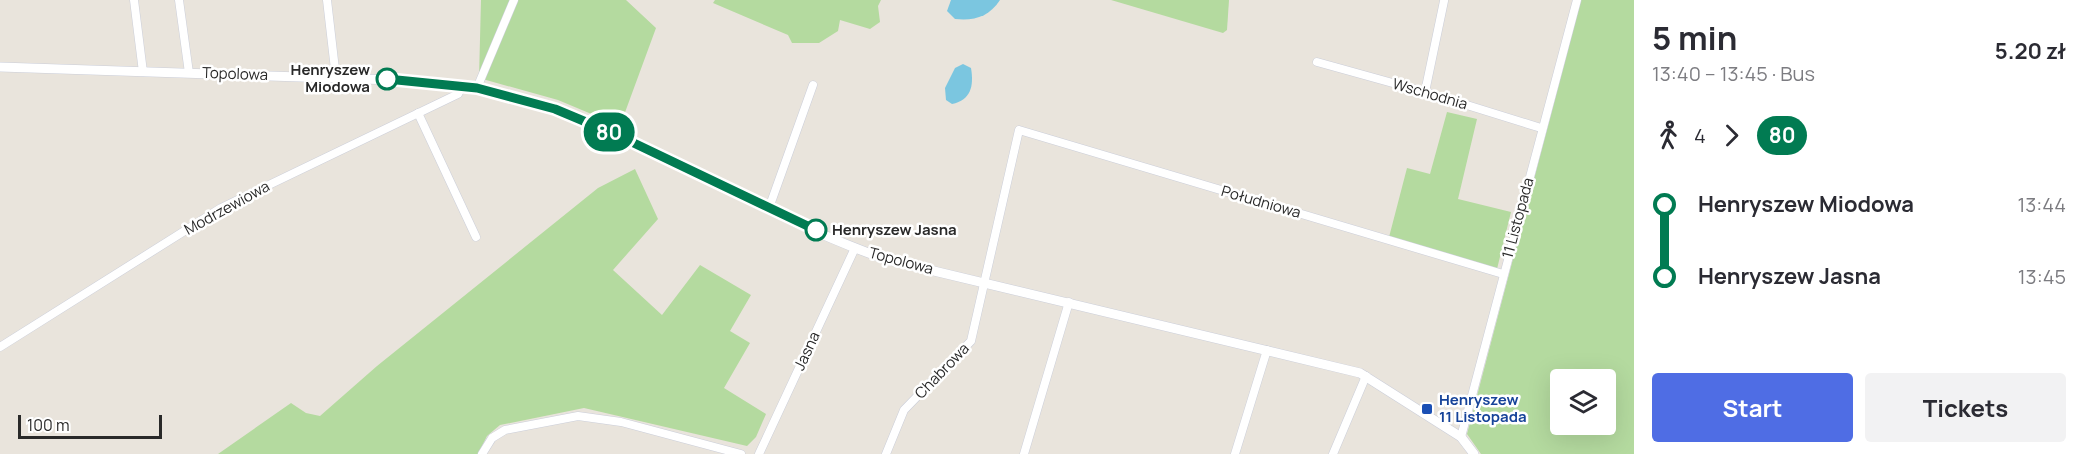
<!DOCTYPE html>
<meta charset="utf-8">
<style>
:root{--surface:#fff;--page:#f2f2f3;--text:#2b2b33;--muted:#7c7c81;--accent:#4f6de4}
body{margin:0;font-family:Manrope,sans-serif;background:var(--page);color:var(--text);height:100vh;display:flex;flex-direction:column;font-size:22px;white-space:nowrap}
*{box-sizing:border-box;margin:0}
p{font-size:20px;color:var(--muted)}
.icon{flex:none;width:33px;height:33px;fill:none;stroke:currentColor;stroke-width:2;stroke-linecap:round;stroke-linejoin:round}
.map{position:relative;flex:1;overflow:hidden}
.details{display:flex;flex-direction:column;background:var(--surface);width:450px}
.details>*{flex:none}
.badge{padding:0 12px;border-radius:20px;font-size:21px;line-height:39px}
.tools{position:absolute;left:1550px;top:369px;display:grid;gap:12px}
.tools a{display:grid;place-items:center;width:66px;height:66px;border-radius:6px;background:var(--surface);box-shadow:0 6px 24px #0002;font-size:30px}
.scale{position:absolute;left:18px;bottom:15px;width:144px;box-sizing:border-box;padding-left:6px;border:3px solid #292929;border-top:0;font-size:16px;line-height:21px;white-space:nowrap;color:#292929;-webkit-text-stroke:4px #fff;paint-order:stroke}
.map>.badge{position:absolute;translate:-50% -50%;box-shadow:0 0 0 3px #fff}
.legs{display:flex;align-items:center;gap:9px;height:66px;padding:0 18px;font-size:20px}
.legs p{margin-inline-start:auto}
.overview{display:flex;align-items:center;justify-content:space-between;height:102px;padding:0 18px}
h1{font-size:33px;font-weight:700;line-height:45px}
.primary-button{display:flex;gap:12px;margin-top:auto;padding:12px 18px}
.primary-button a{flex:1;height:69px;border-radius:6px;background:var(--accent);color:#fff;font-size:24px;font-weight:700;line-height:69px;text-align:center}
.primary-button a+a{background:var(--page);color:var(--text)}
ul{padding:0 18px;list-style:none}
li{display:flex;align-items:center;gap:21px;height:72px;font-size:22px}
li i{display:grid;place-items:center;width:9px;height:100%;margin:0 8px;background:currentColor}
li i::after{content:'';width:15px;height:15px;margin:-8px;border:4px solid;border-radius:50%;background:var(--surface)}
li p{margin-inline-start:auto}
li:first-child i{background:linear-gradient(#0000 50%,currentColor 0)}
li:last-child i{background:linear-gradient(currentColor 50%,#0000 0)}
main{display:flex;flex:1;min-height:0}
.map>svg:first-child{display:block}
.green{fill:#b4da9f;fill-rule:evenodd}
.water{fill:#7bc6e0}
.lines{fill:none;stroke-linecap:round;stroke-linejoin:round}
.minor-casing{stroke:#cbced9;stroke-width:9}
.tertiary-casing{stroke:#cbced9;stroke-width:10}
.minor{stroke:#fff;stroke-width:8}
.tertiary{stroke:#fff;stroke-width:9}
.line-1-casing{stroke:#fff;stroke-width:14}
.line-1{stroke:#017b52;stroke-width:9}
.stop-1-dot{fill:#fff;stroke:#017b52;stroke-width:3}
.transit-dot{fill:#1a4fb4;stroke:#fff;stroke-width:2}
.labels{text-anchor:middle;stroke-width:5;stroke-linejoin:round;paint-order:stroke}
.stop-label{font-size:15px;font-weight:bold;fill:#292929;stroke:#fff;text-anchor:end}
.street-label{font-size:15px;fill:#292929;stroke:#fff}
.transit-label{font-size:15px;font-weight:bold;fill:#164399;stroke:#fff;text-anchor:start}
</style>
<main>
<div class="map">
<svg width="1634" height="454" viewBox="0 0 1634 454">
<rect width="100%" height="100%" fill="#e9e4dc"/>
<!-- green -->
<g class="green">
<polygon points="481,0 626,0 656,28 620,126 558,100 479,78"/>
<polygon points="715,0 881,0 878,6 880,22 870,29 840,20 838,31 819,43 792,43 788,35 713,3"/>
<polygon points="1111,0 1229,0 1227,30 1223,33"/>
<path d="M 1581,0 L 1634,0 L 1634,454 L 1481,454 L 1467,434 ZM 1560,380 L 1605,380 L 1605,424 L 1560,424 Z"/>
<polygon points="1447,112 1477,119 1458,199 1511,212 1497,269 1388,241 1407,168 1430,174"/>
<polygon points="635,169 658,219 613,270 662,315 700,265 751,295 730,331 750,343 724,388 766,414 756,437 747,446 584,408 500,425 487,436 478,454 218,454 291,403 306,413 320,416 377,366 598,188"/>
</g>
<!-- water -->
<g class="water">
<path d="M 951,0 L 1000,0 C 989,17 974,21 955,19 L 947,11 Z"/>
<path d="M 963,64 L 971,68 C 974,86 971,100 952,104 L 946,100 L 945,88 L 955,68 Z"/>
</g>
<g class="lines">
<defs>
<g id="minor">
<polyline points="134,0 143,72"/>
<polyline points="179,0 189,73"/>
<polyline points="327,0 336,78"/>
<polyline points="1317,62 1425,92 1541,128"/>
<polyline points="477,88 514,0"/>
<polyline points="1425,92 1444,1"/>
<polyline points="418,113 476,237"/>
<polyline points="769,208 813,85"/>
<polyline points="0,347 221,208 458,94 463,85"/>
<polyline points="1461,437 1577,0"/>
<polyline points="482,454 492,438 505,430 578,416 621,422 741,454"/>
<polyline points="759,454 855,248"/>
<polyline points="886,454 904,410 971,341 1019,130 1503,274"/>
<polyline points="1024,454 1069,302"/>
<polyline points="1235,454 1267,350"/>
<polyline points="1333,454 1366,376"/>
</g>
<path id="tertiary" d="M 0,67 L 424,81 C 468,86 510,94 553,108 C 586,119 617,135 649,150 C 727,188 806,232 888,260 L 1360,373 L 1461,437 L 1474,454"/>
</defs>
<!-- minor casing -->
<use href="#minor" class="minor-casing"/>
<!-- tertiary casing -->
<use href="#tertiary" class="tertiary-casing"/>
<!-- minor -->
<use href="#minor" class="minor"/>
<!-- tertiary -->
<use href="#tertiary" class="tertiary"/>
</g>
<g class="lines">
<defs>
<polyline id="line-1" points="387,79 477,88 555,109 617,135 816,230"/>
</defs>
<!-- line-1 casing -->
<use href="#line-1" class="line-1-casing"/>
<!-- line-1 -->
<use href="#line-1" class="line-1"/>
</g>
<!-- markers -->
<g class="stop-1-dot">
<circle cx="387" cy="79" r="10"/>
<circle cx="816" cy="230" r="10"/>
</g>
<rect class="transit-dot" x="1421" y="403" width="12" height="12" rx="3"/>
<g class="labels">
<!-- stop labels -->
<g class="stop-label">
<text x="370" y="75">Henryszew<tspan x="370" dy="17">Miodowa</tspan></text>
<text x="832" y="235" text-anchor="start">Henryszew Jasna</text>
</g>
<!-- street labels -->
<g class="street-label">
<text transform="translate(235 74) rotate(2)" y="5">Topolowa</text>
<text transform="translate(1430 94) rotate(16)" y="5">Wschodnia</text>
<text transform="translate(1261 202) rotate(16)" y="5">Południowa</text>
<text transform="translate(227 208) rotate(-29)" y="5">Modrzewiowa</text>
<text transform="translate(1518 218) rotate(-75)" y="5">11 Listopada</text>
<text transform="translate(901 261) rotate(15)" y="5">Topolowa</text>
<text transform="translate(807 351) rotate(-65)" y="5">Jasna</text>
<text transform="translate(942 371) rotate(-46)" y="5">Chabrowa</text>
</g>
<!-- transit labels -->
<g class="transit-label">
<text x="1439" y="405">Henryszew<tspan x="1439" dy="17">11 Listopada</tspan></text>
</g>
</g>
</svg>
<div class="tools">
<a><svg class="icon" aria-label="layers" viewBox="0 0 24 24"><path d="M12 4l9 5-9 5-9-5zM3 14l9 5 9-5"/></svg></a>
</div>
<div class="scale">100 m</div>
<b class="badge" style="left:609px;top:132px;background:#017b52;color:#fff">80</b>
</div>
<section class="details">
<div class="overview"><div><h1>5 min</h1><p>13:40 – 13:45 · Bus</p></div><b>5.20 zł</b></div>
<div class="legs"><svg class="icon" aria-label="walk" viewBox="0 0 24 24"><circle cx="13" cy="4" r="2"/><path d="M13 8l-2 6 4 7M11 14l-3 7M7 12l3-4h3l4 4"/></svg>4<svg class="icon" aria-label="forward" viewBox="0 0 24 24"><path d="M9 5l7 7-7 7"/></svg><b class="badge" style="background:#017b52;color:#fff">80</b></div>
<ul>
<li><i style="color:#017b52"></i><b>Henryszew Miodowa</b><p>13:44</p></li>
<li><i style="color:#017b52"></i><b>Henryszew Jasna</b><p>13:45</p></li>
</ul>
<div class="primary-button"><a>Start</a><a>Tickets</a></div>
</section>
</main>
